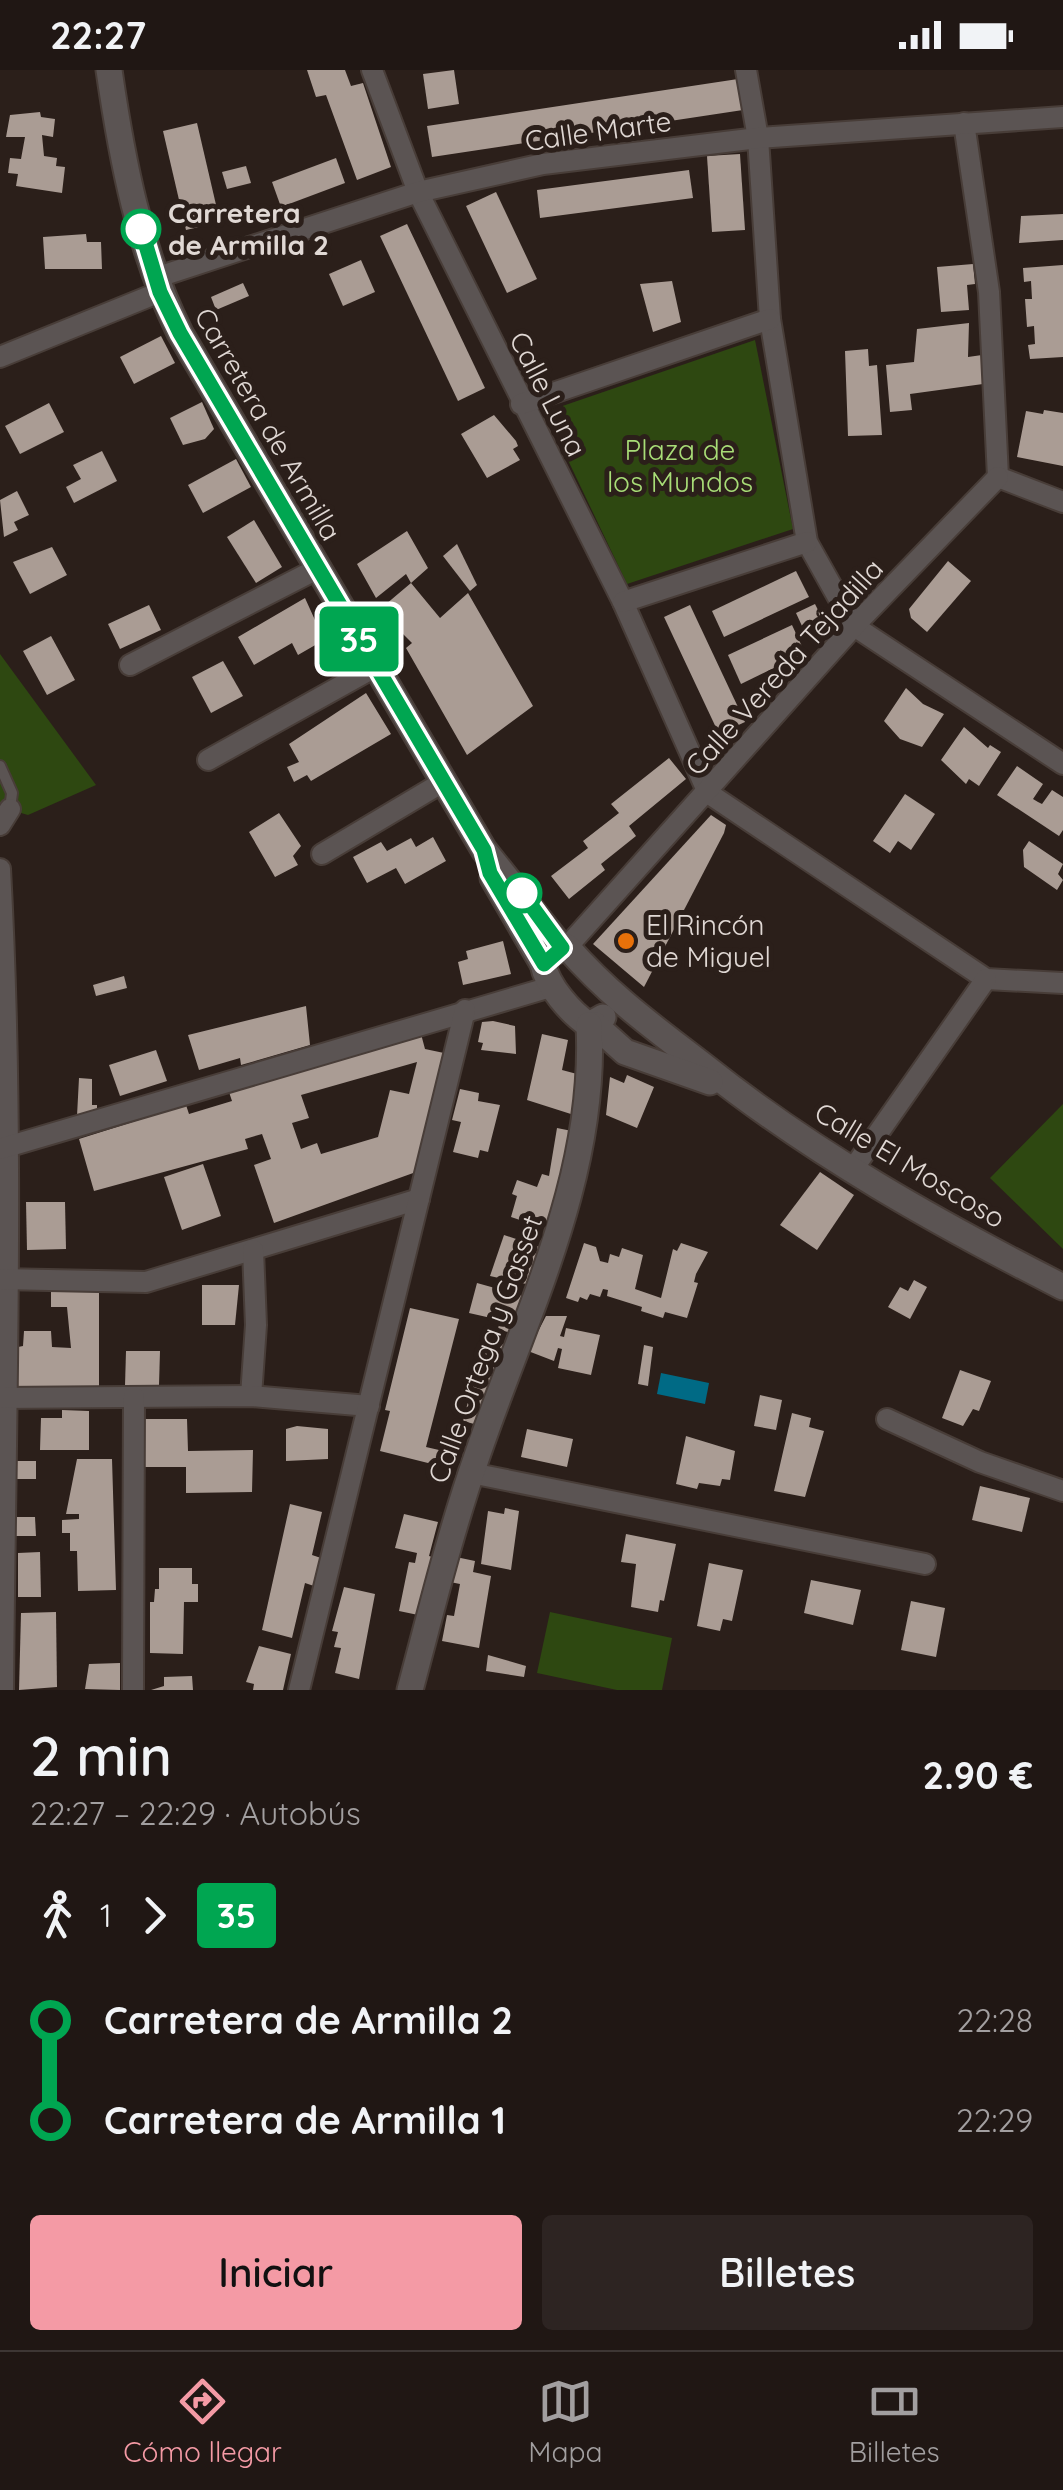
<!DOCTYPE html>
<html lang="es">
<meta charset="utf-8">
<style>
:root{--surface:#201714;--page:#2d2422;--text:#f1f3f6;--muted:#a29fa0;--line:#3d3634;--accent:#f49aa5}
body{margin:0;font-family:Quicksand,sans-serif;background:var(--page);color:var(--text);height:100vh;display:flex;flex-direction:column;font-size:38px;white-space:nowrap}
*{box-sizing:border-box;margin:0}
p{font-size:32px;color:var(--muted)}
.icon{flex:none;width:55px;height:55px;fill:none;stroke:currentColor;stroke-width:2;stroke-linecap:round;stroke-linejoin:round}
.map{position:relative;height:1620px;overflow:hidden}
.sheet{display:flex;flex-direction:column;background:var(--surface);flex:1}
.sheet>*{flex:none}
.badge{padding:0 20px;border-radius:8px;font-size:35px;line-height:65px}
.map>.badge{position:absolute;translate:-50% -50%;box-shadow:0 0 0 5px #fff}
.legs{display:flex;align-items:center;gap:15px;height:110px;padding:0 30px;font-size:32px}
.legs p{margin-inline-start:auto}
.head{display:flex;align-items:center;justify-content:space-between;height:170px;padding:0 30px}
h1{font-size:55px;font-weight:600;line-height:75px}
.primary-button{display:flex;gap:20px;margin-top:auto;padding:20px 30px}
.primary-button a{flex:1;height:115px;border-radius:10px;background:var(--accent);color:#111;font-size:40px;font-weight:600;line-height:115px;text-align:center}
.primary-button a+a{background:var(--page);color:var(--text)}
ul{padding:0 30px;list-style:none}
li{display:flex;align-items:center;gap:35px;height:100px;font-size:38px}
li i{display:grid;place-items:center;width:15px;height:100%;margin:0 12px;background:currentColor}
li i::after{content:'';width:25px;height:25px;margin:-12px;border:8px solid;border-radius:50%;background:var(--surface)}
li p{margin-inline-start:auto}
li:first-child i{background:linear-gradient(#0000 50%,currentColor 0)}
li:last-child i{background:linear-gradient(currentColor 50%,#0000 0)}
.status{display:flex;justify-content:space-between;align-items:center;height:70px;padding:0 50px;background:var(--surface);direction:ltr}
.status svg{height:28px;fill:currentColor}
.tabs{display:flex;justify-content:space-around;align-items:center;height:140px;border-top:2px solid var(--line);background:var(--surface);font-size:28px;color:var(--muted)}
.tabs a{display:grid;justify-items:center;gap:5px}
.tabs .selected{color:var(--accent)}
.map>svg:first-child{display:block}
.green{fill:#2e4811}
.water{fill:#006a85}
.building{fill:#aa9c94;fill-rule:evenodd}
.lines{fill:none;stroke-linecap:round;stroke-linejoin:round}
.service-casing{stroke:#483d38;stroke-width:14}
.minor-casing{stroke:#483d38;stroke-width:24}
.tertiary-casing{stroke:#483d38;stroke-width:29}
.service{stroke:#5b5453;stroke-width:10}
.minor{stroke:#5b5453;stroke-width:20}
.tertiary{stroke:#5b5453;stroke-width:25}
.line-1-casing{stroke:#fff;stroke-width:22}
.line-1{stroke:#00a651;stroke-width:15}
.stop-1-dot{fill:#fff;stroke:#00a651;stroke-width:5}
.food-dot{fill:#e8710a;stroke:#2b1f1a;stroke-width:4}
.labels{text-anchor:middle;stroke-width:10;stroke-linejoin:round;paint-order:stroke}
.street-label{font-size:28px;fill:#e0d8d4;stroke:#2b1f1a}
.stop-label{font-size:28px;font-weight:bold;fill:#e0d8d4;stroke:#2b1f1a;text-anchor:start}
.park-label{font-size:28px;fill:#a8dd77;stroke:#2b1f1a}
.poi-label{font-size:28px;fill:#e0d8d4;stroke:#2b1f1a;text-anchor:start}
</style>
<div class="status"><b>22:27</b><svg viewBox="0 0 49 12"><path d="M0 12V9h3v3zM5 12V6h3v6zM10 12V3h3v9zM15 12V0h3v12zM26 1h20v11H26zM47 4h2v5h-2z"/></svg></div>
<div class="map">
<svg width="1063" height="1620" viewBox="0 0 1063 1620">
<rect width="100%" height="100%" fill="#2b1f1a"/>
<!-- green -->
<g class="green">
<polygon points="755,270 793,459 627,514 545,342"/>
<polygon points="0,584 96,715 28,745 0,737"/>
<polygon points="1063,1034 1063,1179 990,1108"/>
<polygon points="550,1542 672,1568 662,1620 617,1620 537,1603"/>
</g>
<!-- water -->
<polygon class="water" points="661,1303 709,1313 705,1334 657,1324"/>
<!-- building -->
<g class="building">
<polygon points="307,0 345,0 351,16 363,13 391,97 357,110 326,25 316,27"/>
<polygon points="454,0 459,34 428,39 423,4"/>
<polygon points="738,9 743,40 432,87 427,56"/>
<polygon points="40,42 41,47 55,49 53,67 42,65 44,86 57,88 56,96 65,97 62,123 16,116 18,104 8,103 10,88 21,89 25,67 6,67 10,45"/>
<polygon points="197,53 220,152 186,160 163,61"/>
<polygon points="740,84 745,160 712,162 707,86"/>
<polygon points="336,88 345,113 281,137 272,112"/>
<polygon points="246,96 251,113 227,119 222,102"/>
<polygon points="689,100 693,128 540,148 537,120"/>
<polygon points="496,122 537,209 507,223 466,136"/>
<polygon points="1063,144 1063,170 1019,173 1021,146"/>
<polygon points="407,154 485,318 458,331 380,166"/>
<polygon points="86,164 87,172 101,172 102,199 45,199 43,167"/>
<polygon points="361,190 375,222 343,236 329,204"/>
<polygon points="973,194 975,214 967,215 969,240 941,242 937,197"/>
<polygon points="1063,195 1063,287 1030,289 1028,275 1035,274 1034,256 1027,257 1025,229 1032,229 1031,211 1024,212 1023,198"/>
<polygon points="672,211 681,252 653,262 640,214"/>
<polygon points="243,213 249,226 216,240 211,227"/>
<polygon points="969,253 968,287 982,285 983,314 910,324 912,340 890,342 886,295 914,292 917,259"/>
<polygon points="161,266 175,293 134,314 120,287"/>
<polygon points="868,279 869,296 877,295 882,365 848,366 845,281"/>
<polygon points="202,332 214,359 205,369 183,375 170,348"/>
<polygon points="49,333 64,362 20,384 5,356"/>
<polygon points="1044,340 1063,343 1063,396 1017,387 1026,341 1043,344"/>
<polygon points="494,345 516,371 518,376 513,379 520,390 487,408 461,364"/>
<polygon points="102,381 117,411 74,433 66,417 81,409 73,395"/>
<polygon points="236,389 251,417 203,443 188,415"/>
<polygon points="17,421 29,445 14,452 18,460 4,467 0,430"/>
<polygon points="254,450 282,497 256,513 227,467"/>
<polygon points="407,461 428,498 411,513 406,504 376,528 357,494"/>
<polygon points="457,474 477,515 470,521 443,486"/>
<polygon points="52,477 67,505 30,524 13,492"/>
<polygon points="948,491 971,511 927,562 911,548 909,539"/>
<polygon points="796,501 809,527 724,567 712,541"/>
<polygon points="411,513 440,548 468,523 533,636 467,685 406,578 412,573 379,540"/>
<polygon points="305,528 324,570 298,585 292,573 254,595 238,567"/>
<polygon points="815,534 828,560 808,569 796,543"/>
<polygon points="149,535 161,560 120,579 108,554"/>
<polygon points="690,535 745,652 719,664 664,547"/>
<polygon points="792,555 805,583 741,614 728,585"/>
<polygon points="51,566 75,610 47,625 23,581"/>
<polygon points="223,591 243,626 211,643 192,607"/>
<polygon points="906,618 923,634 944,644 922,677 900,669 884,651"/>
<polygon points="366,623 391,664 311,711 307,705 294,712 287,697 299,692 289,674"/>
<polygon points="964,657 988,678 990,675 1001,682 979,716 969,709 966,714 941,690"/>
<polygon points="669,688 686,709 629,756 636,766 601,794 605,800 569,829 551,806 588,778 583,771 619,743 611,734"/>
<polygon points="1017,696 1043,714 1033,729 1038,732 1042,734 1052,720 1063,727 1063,760 1059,766 997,725"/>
<polygon points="905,724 935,744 911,780 898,771 890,783 873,771"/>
<polygon points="279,743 301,776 293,786 298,795 275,807 249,762"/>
<polygon points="711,745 726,755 724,763 644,917 593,874"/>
<polygon points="433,767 446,791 405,814 396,798 367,813 353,787 381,772 387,781 411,768 416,777"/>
<polygon points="1029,771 1063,794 1058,804 1063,810 1057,820 1024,797 1023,780"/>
<polygon points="503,871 511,904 463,915 458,892 468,889 466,881"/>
<polygon points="124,906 127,918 96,926 93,915"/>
<polygon points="306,936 310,975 241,995 240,988 199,1000 188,965"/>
<polygon points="493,951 515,956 516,984 481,980 483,973 478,972 482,952"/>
<path d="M 421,964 L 425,979 L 444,983 L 416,1102 L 274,1153 L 254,1095 L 271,1089 L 262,1064 L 245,1069 L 248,1079 L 94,1121 L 79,1069 L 186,1035 L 189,1044 L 232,1031 L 229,1022 ZM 417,992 L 409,1024 L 390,1020 L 378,1067 L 321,1084 L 317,1073 L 301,1079 L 292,1053 L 309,1048 L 301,1025 Z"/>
<polygon points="542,964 568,970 562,1000 577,1004 574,1045 527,1030"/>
<polygon points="156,980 167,1011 120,1026 109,995"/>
<polygon points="627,1005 654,1017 637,1058 606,1045 610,1007 624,1013"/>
<polygon points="79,1008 92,1009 92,1035 97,1035 97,1040 77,1046"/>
<polygon points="460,1019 479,1023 478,1031 500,1035 488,1082 480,1080 478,1088 453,1082 461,1052 452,1050"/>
<polygon points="557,1058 572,1061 550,1160 511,1147 517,1126 512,1124 517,1110 537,1117 542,1104 549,1106"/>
<polygon points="203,1094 221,1146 182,1160 164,1107"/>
<polygon points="820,1102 854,1125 817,1180 780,1155"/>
<polygon points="26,1132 65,1132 66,1179 27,1180"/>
<polygon points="504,1165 543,1178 531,1215 490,1206"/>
<polygon points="584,1173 596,1177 600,1191 608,1193 610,1184 619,1187 622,1178 643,1185 635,1219 661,1228 673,1179 677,1181 681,1173 708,1182 696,1204 694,1212 698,1213 687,1248 665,1242 663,1248 641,1241 642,1237 607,1226 608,1220 603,1219 600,1227 590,1224 587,1230 580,1227 578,1232 566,1228"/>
<polygon points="914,1210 927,1217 910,1249 888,1237 900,1217 908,1221"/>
<polygon points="477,1213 523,1226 511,1263 498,1259 500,1250 469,1243"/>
<polygon points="202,1215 239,1215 235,1255 202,1255"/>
<polygon points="51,1218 99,1218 99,1317 18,1317 18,1277 23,1276 24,1261 51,1261 52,1277 71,1278 67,1237 51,1237"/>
<polygon points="410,1238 459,1249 426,1377 439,1380 436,1395 380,1381 390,1341 385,1340"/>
<polygon points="546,1246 567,1246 560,1266 564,1267 566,1258 600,1265 591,1305 558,1298 562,1279 558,1278 554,1291 528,1281"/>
<polygon points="484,1270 506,1275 478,1355 463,1351"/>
<polygon points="644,1275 653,1277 648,1316 638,1314"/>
<polygon points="126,1281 160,1281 159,1315 125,1316"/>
<polygon points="960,1300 991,1311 979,1341 973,1339 963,1356 942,1348"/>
<polygon points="760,1325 782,1330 776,1360 754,1356"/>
<polygon points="62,1340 89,1341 89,1380 40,1380 41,1348 62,1348"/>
<polygon points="792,1343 811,1348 809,1357 824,1361 805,1427 774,1421"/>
<polygon points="145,1349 187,1349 188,1381 253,1380 252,1422 186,1423 186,1397 145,1397"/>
<polygon points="297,1356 328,1359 328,1389 286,1391 286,1359"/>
<polygon points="527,1359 573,1369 567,1397 521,1387"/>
<polygon points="686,1366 735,1381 730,1410 722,1409 720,1416 699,1413 697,1419 676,1414"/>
<polygon points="77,1389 112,1389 116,1520 78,1521 77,1481 70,1481 70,1463 62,1463 62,1450 79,1449 79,1444 66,1444"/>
<rect x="16" y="1391" width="20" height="18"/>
<polygon points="980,1416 1030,1428 1022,1462 972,1450"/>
<polygon points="290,1434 322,1442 312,1485 321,1488 314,1516 305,1513 292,1568 262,1560"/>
<polygon points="505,1438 519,1441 511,1500 481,1494 488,1441 504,1444"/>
<polygon points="404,1444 438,1452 429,1486 436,1488 423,1546 399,1541 409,1492 415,1493 417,1483 395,1478"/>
<polygon points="16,1447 35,1447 36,1466 16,1466"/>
<polygon points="626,1464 676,1474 664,1531 660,1530 658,1542 631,1537 636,1494 621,1492"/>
<polygon points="40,1482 41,1527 18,1527 18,1483"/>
<polygon points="456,1487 475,1491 473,1502 491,1506 479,1578 442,1571 447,1545 454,1546 460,1514 450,1512"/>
<polygon points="709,1493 743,1500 732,1551 723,1549 720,1561 697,1556"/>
<polygon points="159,1498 192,1498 192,1514 198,1514 198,1532 184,1532 183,1584 150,1583 150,1532 154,1532 155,1519 159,1519"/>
<polygon points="811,1510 861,1520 853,1555 804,1543"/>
<polygon points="344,1517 375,1524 359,1609 335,1603 341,1578 334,1577 338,1562 332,1561"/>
<polygon points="911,1531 945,1538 936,1587 901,1580"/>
<polygon points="56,1542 57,1617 19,1620 21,1543"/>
<polygon points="259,1576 291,1584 283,1620 253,1620 254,1614 246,1612"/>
<polygon points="488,1585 526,1596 524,1607 486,1601"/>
<polygon points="120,1593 120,1620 85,1619 89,1594"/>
<polygon points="192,1606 193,1620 151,1620 164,1616 164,1607"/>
</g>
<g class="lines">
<defs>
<polyline id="service" points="0,696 12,723 10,739"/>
<g id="minor">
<polyline points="372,0 418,122 623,532 708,723 986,909 1063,913"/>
<polyline points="746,0 758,68 770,249 807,472 854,556 1063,694"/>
<polyline points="964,53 989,222 998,407"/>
<polyline points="155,208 418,122 543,94 758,68 1063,47"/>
<polyline points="0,287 160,222"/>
<polyline points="521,334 770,249"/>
<polyline points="998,407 1063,432"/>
<polyline points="623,532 807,472"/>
<polyline points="130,595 317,499"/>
<polyline points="208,690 375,597"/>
<polyline points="0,755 10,739"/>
<polyline points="322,784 443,712"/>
<path d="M 0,799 C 15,1073 5,1346 3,1620"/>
<polyline points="567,877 854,556 998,407"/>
<polyline points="0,1079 554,916"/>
<polyline points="853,1099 986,909"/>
<polyline points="0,1209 146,1212 419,1129"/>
<polyline points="251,1326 256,1255 253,1180"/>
<polyline points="0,1328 251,1326 369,1336"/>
<polyline points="887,1349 980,1392 1063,1421"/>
<polyline points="471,1403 925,1494"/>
<polyline points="133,1620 134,1327"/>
<polyline points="299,1620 465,940"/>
</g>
<g id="tertiary">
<path d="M 109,0 C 122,90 139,180 180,263 L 484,780 L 562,878"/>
<path d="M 493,808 L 543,894 C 547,916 571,943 589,955 L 603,947"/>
<path d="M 543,894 L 551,883 L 567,877 C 612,928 652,956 705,997 C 814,1084 939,1154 1063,1217"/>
<polyline points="595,955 625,982 710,1012"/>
<path d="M 410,1620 C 431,1542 450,1463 477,1386 C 525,1245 597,1107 589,955"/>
</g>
</defs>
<!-- service casing -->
<use href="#service" class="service-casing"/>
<!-- minor casing -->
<use href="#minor" class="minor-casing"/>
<!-- tertiary casing -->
<use href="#tertiary" class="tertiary-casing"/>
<!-- service -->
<use href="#service" class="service"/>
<!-- minor -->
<use href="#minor" class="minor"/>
<!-- tertiary -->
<use href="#tertiary" class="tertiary"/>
</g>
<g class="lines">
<defs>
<polyline id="line-1" points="141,159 160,222 180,263 484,780 490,803 544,894 562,878 522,823"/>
</defs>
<!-- line-1 casing -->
<use href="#line-1" class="line-1-casing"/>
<!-- line-1 -->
<use href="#line-1" class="line-1"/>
</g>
<!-- markers -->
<g class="stop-1-dot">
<circle cx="141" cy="159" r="18"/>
<circle cx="522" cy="823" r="18"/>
</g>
<circle class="food-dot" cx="626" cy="871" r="10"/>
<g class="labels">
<!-- street labels -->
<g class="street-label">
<text transform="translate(598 61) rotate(-8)" y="10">Calle Marte</text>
<text transform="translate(548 324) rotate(63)" y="10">Calle Luna</text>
<text transform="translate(268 354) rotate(60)" y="10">Carretera de Armilla</text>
<text transform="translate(784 597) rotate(-48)" y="10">Calle Vereda Tejadilla</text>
<text transform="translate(910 1095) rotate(31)" y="10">Calle El Moscoso</text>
<text transform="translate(485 1279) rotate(-70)" y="10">Calle Ortega y Gasset</text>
</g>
<!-- stop labels -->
<g class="stop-label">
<text x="168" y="153">Carretera<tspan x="168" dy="32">de Armilla 2</tspan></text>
</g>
<!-- park labels -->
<g class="park-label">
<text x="680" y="390">Plaza de<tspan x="680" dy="32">los Mundos</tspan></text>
</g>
<!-- poi labels -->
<g class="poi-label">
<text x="646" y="865">El Rincón<tspan x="646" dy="32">de Miguel</tspan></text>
</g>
</g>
</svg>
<b class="badge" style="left:359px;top:569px;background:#00a651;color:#fff">35</b>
</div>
<section class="sheet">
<div class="head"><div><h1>2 min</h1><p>22:27 – 22:29 · Autobús</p></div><b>2.90 €</b></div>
<div class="legs"><svg class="icon" aria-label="walk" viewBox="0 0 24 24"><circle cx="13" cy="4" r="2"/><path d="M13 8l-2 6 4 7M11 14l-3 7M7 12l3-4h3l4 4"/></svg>1<svg class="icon" aria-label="forward" viewBox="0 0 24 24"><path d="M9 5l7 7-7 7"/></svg><b class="badge" style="background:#00a651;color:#fff">35</b></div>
<ul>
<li><i style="color:#00a651"></i><b>Carretera de Armilla 2</b><p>22:28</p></li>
<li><i style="color:#00a651"></i><b>Carretera de Armilla 1</b><p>22:29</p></li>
</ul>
<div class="primary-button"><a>Iniciar</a><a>Billetes</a></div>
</section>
<nav class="tabs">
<a class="selected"><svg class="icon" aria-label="directions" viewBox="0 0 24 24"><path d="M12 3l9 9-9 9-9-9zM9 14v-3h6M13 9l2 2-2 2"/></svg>Cómo llegar</a>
<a><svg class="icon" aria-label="map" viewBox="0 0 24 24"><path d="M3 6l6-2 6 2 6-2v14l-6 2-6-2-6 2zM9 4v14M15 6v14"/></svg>Mapa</a>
<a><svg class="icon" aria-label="tickets" viewBox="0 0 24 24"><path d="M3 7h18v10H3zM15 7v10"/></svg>Billetes</a>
</nav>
